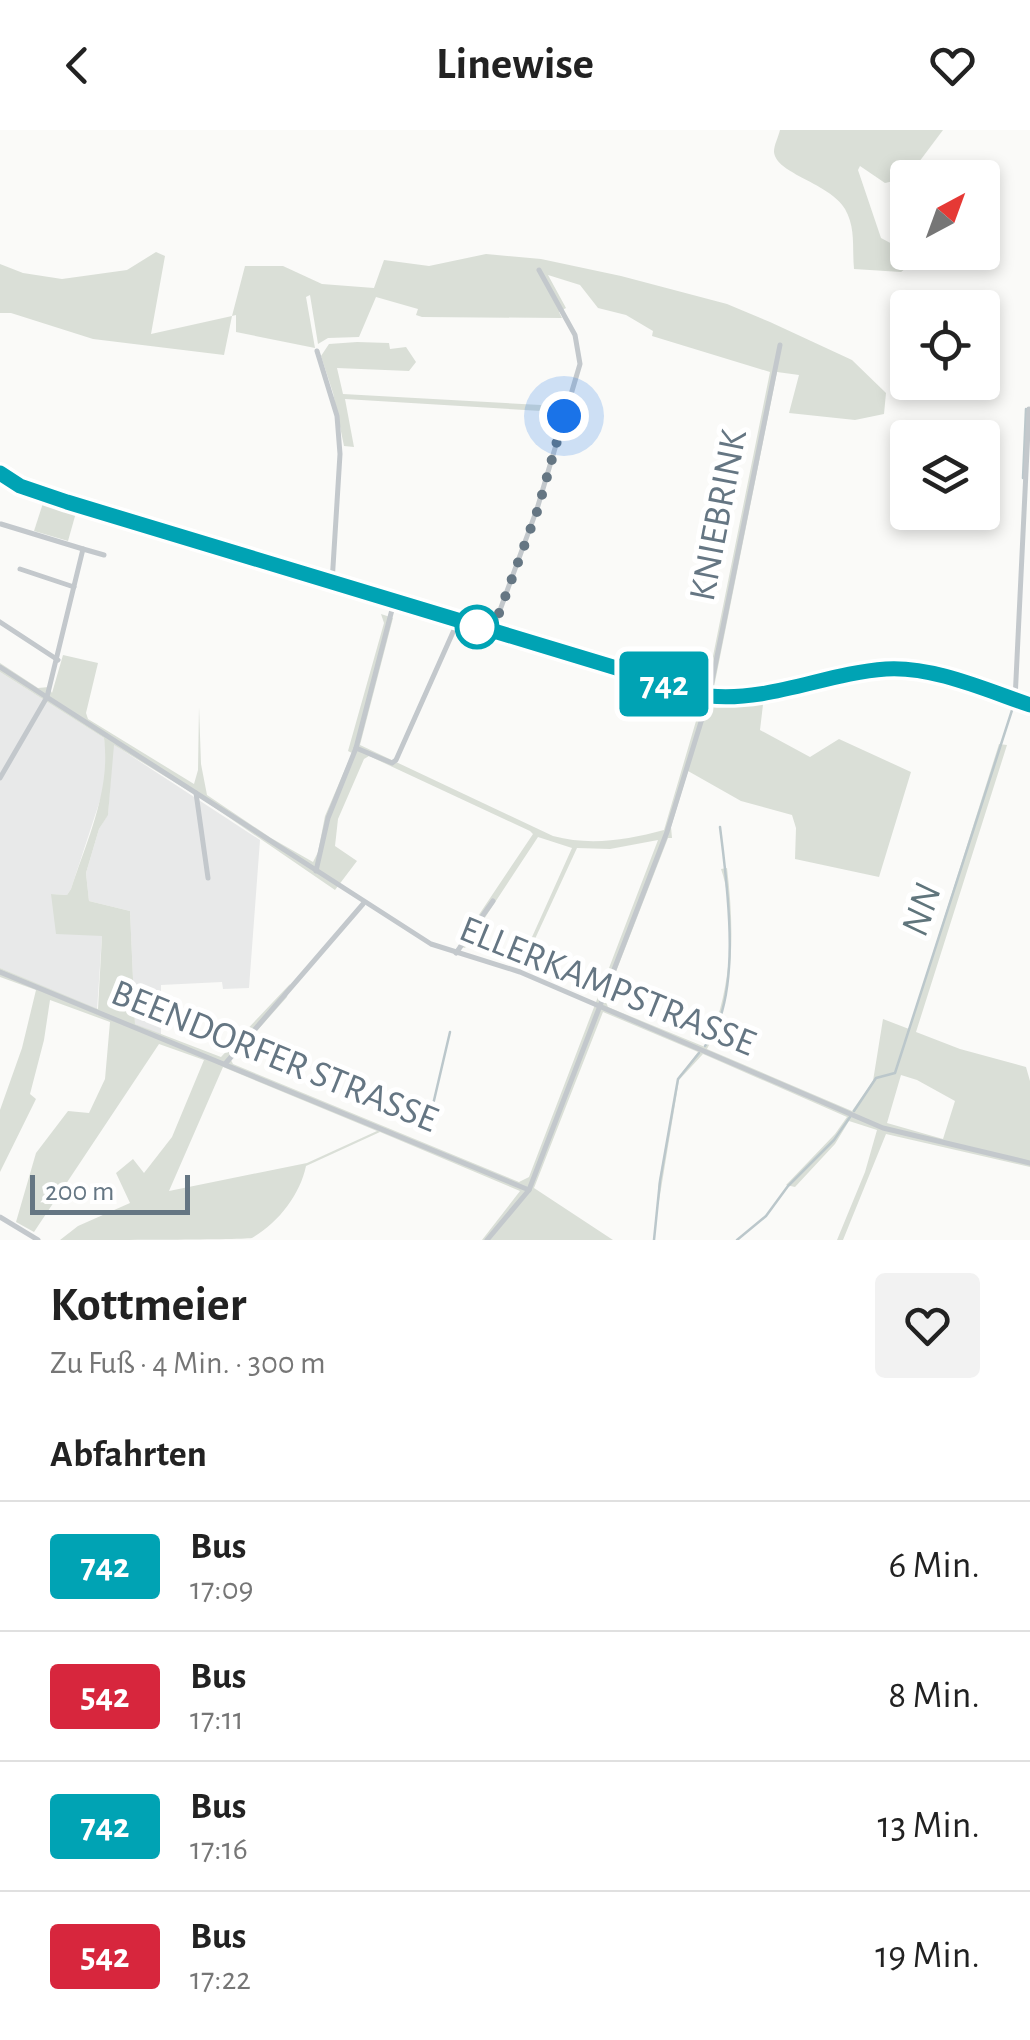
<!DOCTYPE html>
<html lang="de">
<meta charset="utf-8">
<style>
:root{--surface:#fff;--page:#f2f2f2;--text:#222;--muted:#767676;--line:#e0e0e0}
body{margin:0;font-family:"Alegreya Sans",sans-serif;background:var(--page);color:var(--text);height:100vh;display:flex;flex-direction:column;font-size:38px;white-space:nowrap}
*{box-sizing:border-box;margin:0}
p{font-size:32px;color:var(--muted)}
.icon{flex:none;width:55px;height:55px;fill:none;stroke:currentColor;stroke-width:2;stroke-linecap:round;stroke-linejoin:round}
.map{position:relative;height:1110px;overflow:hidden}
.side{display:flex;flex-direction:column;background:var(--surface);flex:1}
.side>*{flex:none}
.badge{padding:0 20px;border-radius:8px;font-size:35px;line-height:65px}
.needle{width:65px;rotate:41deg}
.buttons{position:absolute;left:890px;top:30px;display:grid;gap:20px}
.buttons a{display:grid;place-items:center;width:110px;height:110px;border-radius:10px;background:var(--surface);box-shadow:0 5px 15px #0003;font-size:50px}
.scale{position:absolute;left:30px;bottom:25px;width:160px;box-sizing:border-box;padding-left:10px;border:5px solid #657683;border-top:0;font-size:28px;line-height:35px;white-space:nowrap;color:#657683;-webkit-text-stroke:8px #fff;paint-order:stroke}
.you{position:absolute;width:50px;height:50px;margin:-25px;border:8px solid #fff;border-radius:50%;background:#1a73e8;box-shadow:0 0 0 15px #1a73e833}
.map>.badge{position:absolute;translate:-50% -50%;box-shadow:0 0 0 5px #fff}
h2{padding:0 50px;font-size:38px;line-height:90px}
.round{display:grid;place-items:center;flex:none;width:105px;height:105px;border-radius:10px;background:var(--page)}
.summary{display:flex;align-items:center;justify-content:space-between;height:170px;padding:0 50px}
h1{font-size:48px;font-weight:700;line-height:75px}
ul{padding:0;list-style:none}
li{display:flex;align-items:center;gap:30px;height:130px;padding:0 50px;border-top:2px solid var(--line)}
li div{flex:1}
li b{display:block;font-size:38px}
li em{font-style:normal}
li .badge{min-width:110px;font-weight:700;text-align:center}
header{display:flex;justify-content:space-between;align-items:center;height:130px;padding:0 50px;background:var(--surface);font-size:45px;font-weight:700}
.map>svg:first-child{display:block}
.built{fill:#e8e9e9}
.green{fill:#dadfd7;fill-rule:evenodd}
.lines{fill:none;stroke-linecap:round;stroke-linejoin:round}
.stream{stroke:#bbc7cb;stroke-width:2.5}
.secondary-casing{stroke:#b3babf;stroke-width:11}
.minor{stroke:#c3c8cc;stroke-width:5}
.tertiary{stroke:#c3c8cc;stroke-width:5}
.secondary{stroke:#fff;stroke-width:6}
.line-casing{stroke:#fff;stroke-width:22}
.line{stroke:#00a3b4;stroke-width:15}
.walk{stroke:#657683;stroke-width:10;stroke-dasharray:0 18}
.stop-dot{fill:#fff;stroke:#00a3b4;stroke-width:5}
.labels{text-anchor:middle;stroke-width:10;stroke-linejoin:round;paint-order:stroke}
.street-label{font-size:38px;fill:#657683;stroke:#fff}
.water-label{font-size:40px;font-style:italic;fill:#60757c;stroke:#fff}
</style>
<header><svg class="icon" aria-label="back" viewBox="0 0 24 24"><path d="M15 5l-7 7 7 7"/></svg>Linewise<svg class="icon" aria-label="heart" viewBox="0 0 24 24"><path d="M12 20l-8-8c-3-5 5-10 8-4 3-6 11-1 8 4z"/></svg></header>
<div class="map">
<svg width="1030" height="1110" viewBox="0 0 1030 1110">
<rect width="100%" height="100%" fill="#fafaf8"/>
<!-- built -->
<g class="built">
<polygon points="0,542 104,608 107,629 104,658 71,759 67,765 51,764 102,806 97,880 0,838"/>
<polygon points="113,614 260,710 249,858 223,859 222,852 161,855 161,905 135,894 130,781 89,771 86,743 99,699 108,684"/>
</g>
<!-- green -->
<g class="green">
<path d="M 780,0 L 943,0 L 907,48 L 885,53 L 860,36 L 858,40 L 881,108 L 909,123 L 910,135 L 901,142 L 854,139 C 852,118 856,98 845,79 C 830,53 776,44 774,22 C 774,15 778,8 780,0 Z"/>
<polygon points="156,122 165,126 151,204 232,186 245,136 283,136 322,154 374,158 384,130 429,136 486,124 541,129 621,146 727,174 770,192 852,230 886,263 884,284 855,290 789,283 799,245 777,242 714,557 707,556 770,242 652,206 653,201 626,185 598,178 580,155 548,145 566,178 559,182 562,188 422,187 416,185 418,179 376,167 359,207 328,208 318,214 310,165 306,167 315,218 236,202 236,185 232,186 224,225 93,209 11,183 0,183 0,134 23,143 62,149 127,140"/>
<polygon points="357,212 389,213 390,219 406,217 416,232 409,241 337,238 343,264 559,276 557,282 345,269 354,317 344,316 333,263 321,226 329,214"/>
<polygon points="44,370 77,379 68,411 34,401"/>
<path d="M 381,484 L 393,488 L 360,615 L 553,706 C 590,716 627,710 664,700 L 701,574 L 699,569 L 744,571 L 764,566 L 760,600 L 810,627 L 839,609 L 911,642 L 879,747 L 795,729 L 796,698 L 792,685 L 741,671 L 688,641 L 671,697 L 672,708 L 668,708 L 605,870 L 608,877 L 705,917 C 730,874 738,787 721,739 L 727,738 C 734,796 736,866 707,919 L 852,981 L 873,951 L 883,889 L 909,899 L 999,614 L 1007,615 L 916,902 L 960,919 L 1026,937 L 1030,951 L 1030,1037 L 886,1004 L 843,1110 L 837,1110 L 865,1042 L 877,1000 L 849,991 L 835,1014 L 795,1057 L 786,1055 L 835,1004 L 847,987 L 703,924 L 679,950 L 659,1071 L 658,1057 L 678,948 L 698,922 L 603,882 L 534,1058 L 613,1110 L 482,1110 L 520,1061 L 380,1002 L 306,1036 C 300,1065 278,1093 252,1108 C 238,1110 88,1110 60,1110 L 78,1096 L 130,1073 L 116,1043 L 133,1029 L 144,1043 L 172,1007 L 204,930 L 159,914 L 34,1102 L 16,1092 L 36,1023 L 68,981 L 89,983 L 105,949 L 110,892 L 50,870 L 44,910 L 30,964 L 36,969 L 0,1042 L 0,980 L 22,918 L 36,860 L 0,847 L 0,838 L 98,879 L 102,806 L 56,804 L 51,764 L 67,765 L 71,759 C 87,710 111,660 104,608 L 0,542 L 0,533 L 38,558 L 49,557 L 52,563 L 63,525 L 98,533 L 86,583 L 88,589 L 194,654 L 198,640 L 199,577 L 201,634 L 207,665 L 271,708 L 313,732 L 318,722 L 325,686 L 352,623 L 348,621 L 384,493 ZM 114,615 L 202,669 L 335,760 L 357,731 L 335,716 L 338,689 L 364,629 L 369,626 L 530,701 L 533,704 L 458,816 L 465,818 L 538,707 L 572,718 L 519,836 L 522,837 L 577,718 L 610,719 L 658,710 L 529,1047 L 519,1052 L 233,934 L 231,930 L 287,867 L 290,854 L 221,927 L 135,894 L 130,781 L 89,771 L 86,743 L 99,699 L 108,685 ZM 223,937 L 377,1001 L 307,1033 L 169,1061 ZM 901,945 L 917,950 L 955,971 L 943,1009 L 887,993 Z"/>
</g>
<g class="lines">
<!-- stream -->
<g class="stream">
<polyline points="1023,348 1026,279"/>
<path d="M 705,916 C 744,870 727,753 720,697"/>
<polyline points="854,981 876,948 895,943 1014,574"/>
<polyline points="428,996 450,902"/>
<polyline points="654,1110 660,1051 678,949 699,923"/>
<polyline points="737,1110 766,1086 788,1056 834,1010 850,987"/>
</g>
<defs>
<path id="secondary" d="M 0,343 L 33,362 L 709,566 C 770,572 826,543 886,539 C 934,537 986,559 1030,575"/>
</defs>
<!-- secondary casing -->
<use href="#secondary" class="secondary-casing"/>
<!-- minor -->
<g class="minor">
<polyline points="317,221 337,286 340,324 332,453"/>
<polyline points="1,394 83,419"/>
<polyline points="20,439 74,457"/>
<polyline points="0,492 58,530"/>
<polyline points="492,502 537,379 580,234 575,205 539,140"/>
<polyline points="0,537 431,814 520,842 883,998 1030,1033"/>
<polyline points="1015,570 1029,279"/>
<polyline points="356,618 392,633 396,630 458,491"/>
<polyline points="0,648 47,567 83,419 104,425"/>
<polyline points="196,663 208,748"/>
<polyline points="316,741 328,688 356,618 394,472"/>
<polyline points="456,823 493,771"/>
<polyline points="0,842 529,1060"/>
<polyline points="225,934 363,774"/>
<polyline points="487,1110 529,1060 667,702 709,566 780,215"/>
</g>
<!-- tertiary -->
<polyline class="tertiary" points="0,1087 38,1110"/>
<!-- secondary -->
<use href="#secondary" class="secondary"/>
</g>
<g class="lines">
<defs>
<path id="line" d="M 0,343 L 20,356 L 67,372 L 709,566 C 770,572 827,543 886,539 C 933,536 986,560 1030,575"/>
</defs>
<!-- line casing -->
<use href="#line" class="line-casing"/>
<!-- line -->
<use href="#line" class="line"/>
<!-- walk -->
<polyline class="walk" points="477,497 492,502 538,379 564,286"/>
</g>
<!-- markers -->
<circle class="stop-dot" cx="477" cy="497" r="20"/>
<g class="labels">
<!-- street labels -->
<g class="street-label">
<text transform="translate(717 385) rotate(-79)" y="13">KNIEBRINK</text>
<text transform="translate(608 855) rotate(22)" y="13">ELLERKAMPSTRASSE</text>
<text transform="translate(275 925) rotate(22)" y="13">BEENDORFER STRASSE</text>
</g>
<!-- water labels -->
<g class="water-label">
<text transform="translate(920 779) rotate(-72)" y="14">NN</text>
</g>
</g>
</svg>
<div class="buttons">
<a><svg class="needle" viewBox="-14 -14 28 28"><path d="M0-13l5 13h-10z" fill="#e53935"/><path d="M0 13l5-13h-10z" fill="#767676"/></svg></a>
<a><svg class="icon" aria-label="locate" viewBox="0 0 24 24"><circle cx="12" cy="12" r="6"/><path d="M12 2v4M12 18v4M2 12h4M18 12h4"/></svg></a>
<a><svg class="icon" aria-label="layers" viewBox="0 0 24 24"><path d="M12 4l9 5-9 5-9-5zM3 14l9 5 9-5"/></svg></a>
</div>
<div class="scale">200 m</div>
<div class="you" style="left:564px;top:286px"></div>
<b class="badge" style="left:664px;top:554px;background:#00a3b4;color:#fff">742</b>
</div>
<section class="side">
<div class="summary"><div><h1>Kottmeier</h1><p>Zu Fuß · 4 Min. · 300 m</p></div><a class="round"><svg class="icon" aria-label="heart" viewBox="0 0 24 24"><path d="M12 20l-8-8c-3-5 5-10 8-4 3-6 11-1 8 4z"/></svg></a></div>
<h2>Abfahrten</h2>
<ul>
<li><span class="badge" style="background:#00a3b4;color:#fff">742</span><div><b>Bus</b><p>17:09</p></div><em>6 Min.</em></li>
<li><span class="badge" style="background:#d7263d;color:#fff">542</span><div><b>Bus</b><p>17:11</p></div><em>8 Min.</em></li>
<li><span class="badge" style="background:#00a3b4;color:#fff">742</span><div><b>Bus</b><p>17:16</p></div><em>13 Min.</em></li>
<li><span class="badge" style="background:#d7263d;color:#fff">542</span><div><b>Bus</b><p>17:22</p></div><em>19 Min.</em></li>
</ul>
</section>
